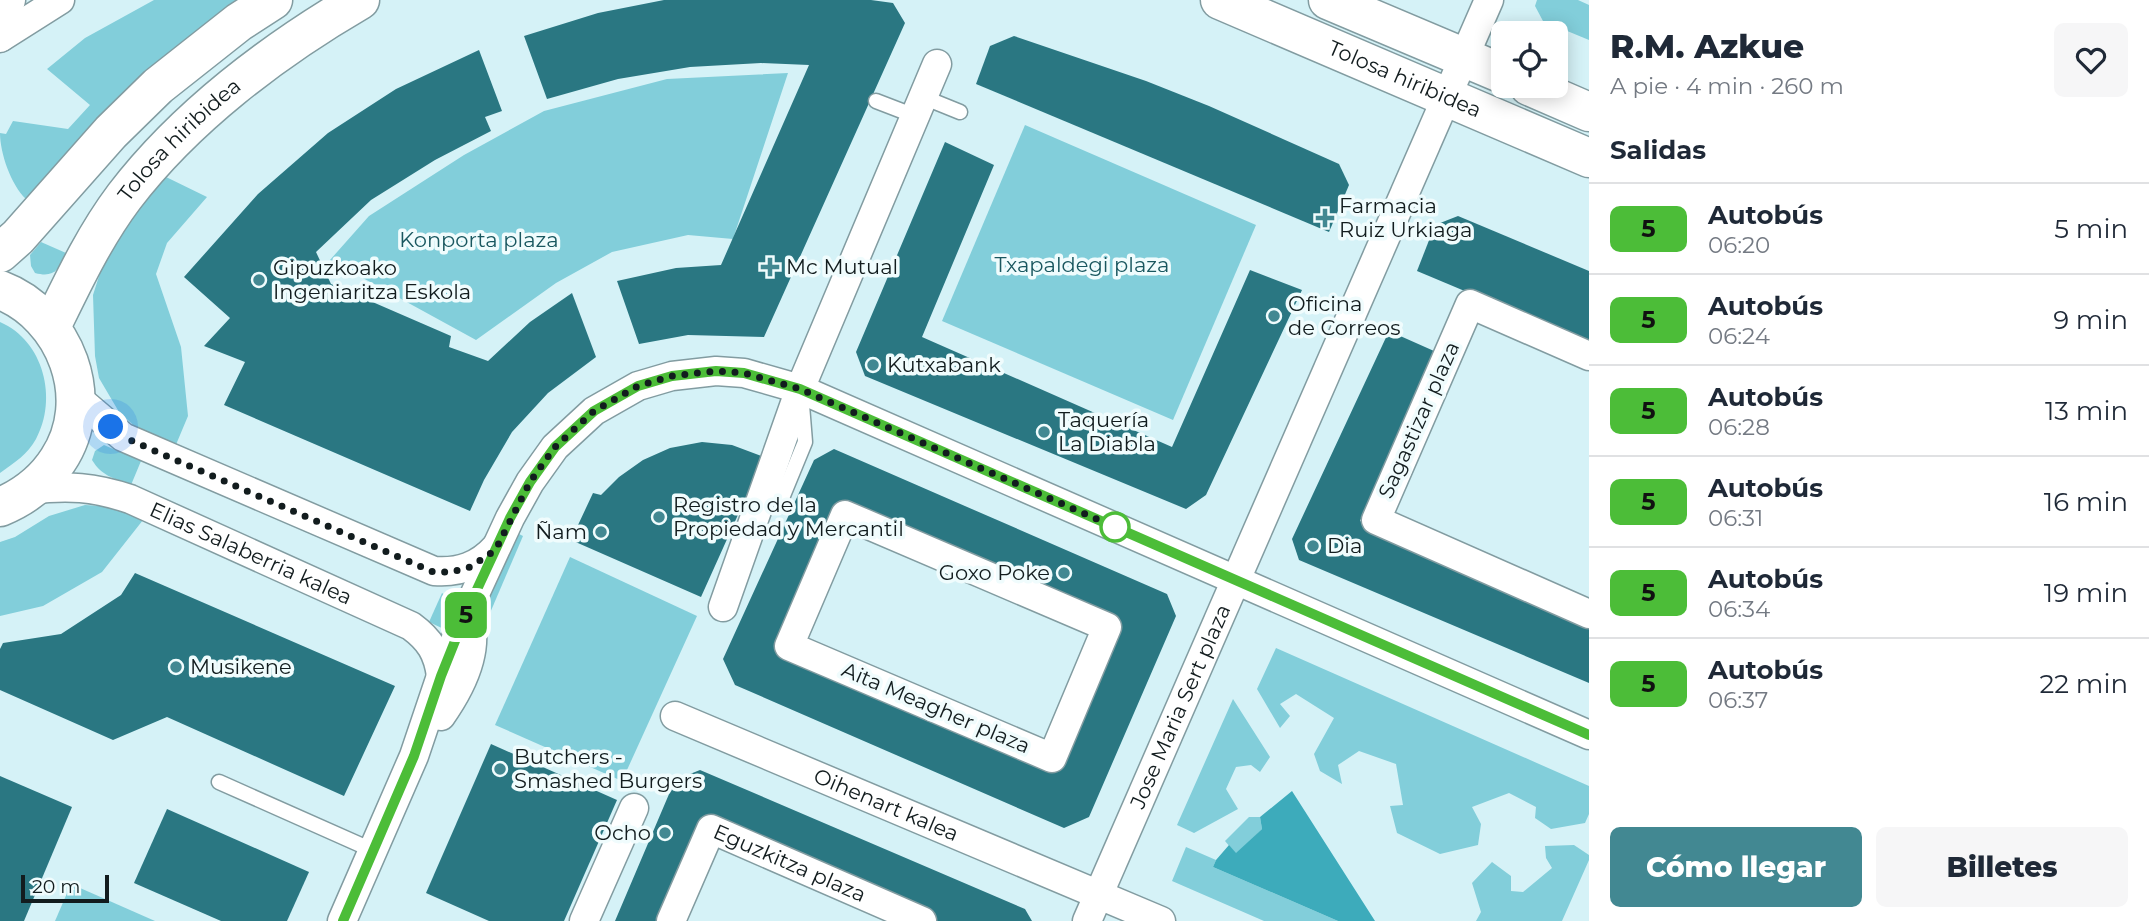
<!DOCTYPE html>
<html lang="es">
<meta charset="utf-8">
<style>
:root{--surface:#fff;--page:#f6f6f7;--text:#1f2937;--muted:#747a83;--line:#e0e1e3;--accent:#428892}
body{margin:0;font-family:Montserrat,sans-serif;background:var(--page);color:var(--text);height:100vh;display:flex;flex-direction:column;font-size:26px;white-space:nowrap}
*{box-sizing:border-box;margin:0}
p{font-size:23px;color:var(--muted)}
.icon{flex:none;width:38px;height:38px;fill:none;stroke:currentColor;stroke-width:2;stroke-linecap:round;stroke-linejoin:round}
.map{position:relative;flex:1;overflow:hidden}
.drawer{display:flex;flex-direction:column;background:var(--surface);width:560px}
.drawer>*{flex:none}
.badge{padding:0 14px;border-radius:10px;font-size:24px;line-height:46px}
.tools{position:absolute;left:1491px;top:21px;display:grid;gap:14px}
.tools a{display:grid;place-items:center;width:77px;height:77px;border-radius:10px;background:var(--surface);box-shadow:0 4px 18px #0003;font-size:35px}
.scale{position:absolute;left:21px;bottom:18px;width:88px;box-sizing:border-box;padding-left:7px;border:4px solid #121c1e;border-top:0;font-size:19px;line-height:24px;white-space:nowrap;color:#121c1e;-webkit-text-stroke:5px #f0fcfd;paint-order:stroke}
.you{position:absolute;width:35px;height:35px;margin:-18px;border:5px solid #fff;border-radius:50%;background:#1a73e8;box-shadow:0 0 0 10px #1a73e833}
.map>.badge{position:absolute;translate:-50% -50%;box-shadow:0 0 0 4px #fff}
h2{padding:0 21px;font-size:26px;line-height:63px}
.round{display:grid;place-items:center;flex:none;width:74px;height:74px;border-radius:10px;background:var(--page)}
.summary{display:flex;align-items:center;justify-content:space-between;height:119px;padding:0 21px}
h1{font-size:33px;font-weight:800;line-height:52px}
.cta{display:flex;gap:14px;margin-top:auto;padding:14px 21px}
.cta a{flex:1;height:80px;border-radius:10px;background:var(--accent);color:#fff;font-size:28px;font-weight:800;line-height:80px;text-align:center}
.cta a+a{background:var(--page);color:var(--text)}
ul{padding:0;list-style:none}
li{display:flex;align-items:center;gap:21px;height:91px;padding:0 21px;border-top:2px solid var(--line)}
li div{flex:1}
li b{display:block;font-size:26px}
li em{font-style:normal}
li .badge{min-width:77px;font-weight:700;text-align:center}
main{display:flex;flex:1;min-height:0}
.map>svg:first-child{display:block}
.green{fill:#82ceda}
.water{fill:#3dabbb}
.building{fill:#2a7782;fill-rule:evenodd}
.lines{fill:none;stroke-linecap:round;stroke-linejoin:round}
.lane-casing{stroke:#829ca1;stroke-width:17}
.street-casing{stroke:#829ca1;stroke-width:31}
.secondary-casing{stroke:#829ca1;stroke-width:41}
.lane{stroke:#fff;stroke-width:14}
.street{stroke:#fff;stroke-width:28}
.secondary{stroke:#fff;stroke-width:38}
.line-casing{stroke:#fff;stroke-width:16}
.line{stroke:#4cbd38;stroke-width:10}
.walk{stroke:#121c1e;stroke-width:7;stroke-dasharray:0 12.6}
.poi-dot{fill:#428892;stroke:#f0fcfd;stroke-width:2.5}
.stop-dot{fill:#fff;stroke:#4cbd38;stroke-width:3.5}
.labels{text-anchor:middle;stroke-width:7;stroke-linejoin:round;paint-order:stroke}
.street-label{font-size:21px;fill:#121c1e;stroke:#f0fcfd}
.poi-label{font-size:21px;fill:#121c1e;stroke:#f0fcfd;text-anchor:start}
.park-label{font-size:21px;fill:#19575f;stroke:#f0fcfd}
</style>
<main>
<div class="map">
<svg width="1589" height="921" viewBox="0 0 1589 921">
<rect width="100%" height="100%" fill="#d5f2f7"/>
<!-- green -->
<g class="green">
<path d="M 154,0 L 247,0 L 157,65 L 26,199 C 11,185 0,153 0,133 L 6,134 L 13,121 L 68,129 L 90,105 L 47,69 L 85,38 Z"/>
<polygon points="1537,0 1578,0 1589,5 1589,40 1543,21 1535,6"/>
<polygon points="788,73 733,239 688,235 612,252 556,283 476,340 330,260 369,216 464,155 544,111 667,79"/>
<polygon points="1025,125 1256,225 1173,420 942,321"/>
<polygon points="164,176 207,197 167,243 156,274 181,347 188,416 175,447 141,432 119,412 99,378 95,356 93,295 107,251"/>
<path d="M 41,242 L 66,253 C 59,270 54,278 35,273 L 31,266 L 30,255 Z"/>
<path d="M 0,322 C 44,341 58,399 36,439 C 28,454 14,463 0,473 Z"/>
<path d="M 104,445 L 141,461 L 131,485 C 113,478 102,476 92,460 L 95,451 Z"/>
<polygon points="85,505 116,507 143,520 102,572 43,606 0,616 0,542 15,537 49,516"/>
<polygon points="515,532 523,536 484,627 479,609"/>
<polygon points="570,557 697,616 622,781 495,725"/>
<polygon points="442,593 452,600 458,609 448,631 429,622"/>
<polygon points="1276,648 1589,786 1589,814 1585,823 1551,829 1535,818 1536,807 1509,793 1472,807 1481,824 1478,845 1440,854 1397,833 1390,806 1403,805 1396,764 1359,751 1338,765 1342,784 1320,771 1314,754 1334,718 1296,694 1280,704 1290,716 1280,728 1257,689"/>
<polygon points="1233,699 1270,757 1260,772 1251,765 1236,767 1226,789 1238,809 1194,833 1177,825"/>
<polygon points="1249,817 1260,817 1262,829 1236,854 1225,841"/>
<polygon points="1574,845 1589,855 1589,860 1562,921 1476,921 1481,912 1472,883 1492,862 1511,876 1511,891 1523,892 1552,868 1546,858 1545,846"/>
<polygon points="1186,847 1216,860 1213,867 1338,921 1264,921 1172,881"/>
<polygon points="71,884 155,921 55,921"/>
</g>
<!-- water -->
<polygon class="water" points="1292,791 1375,921 1338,921 1213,867 1216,860 1229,845 1236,853 1262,829 1260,817"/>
<!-- building -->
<g class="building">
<polygon points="664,0 871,0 893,3 905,23 764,337 688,335 639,344 617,281 676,268 721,265 809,65 761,63 690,67 618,79 547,99 524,36 598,13"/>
<polygon points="1014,36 1146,81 1209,106 1339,164 1349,185 1329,232 976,84 990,46"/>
<polygon points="479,50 502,111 485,117 491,131 435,160 371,200 316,252 331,284 451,336 449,347 488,361 530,322 572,293 596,357 548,393 512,432 484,480 470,511 224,405 245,362 204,346 230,318 184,277 258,194 328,133 396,89"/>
<polygon points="945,142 994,165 922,337 1172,447 1250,270 1302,290 1206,495 1186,509 865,376 856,352"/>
<polygon points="1458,216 1589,271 1589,343 1417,271 1435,225"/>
<polygon points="1389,331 1434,351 1360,521 1589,623 1589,683 1299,560 1292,539"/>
<polygon points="702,442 732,445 764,457 701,597 571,540 593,493 601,495 619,477 643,460 670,448"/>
<path d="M 834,449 L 1167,594 L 1176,616 L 1089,817 L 1064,828 L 735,685 L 723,659 L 814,460 ZM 845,515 L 1107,627 L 1052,758 L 789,646 Z"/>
<polygon points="135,573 395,686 344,796 167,717 113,740 0,690 0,649 3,643 61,634 121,595"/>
<polygon points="491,744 617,800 564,921 489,921 426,893"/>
<polygon points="700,770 1025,909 1032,921 922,921 711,829 671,921 615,921 675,780"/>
<polygon points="0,776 72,807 24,921 0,921"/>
<polygon points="167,809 309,872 287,921 221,921 134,883"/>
</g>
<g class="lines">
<defs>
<g id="lane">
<polyline points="923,97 960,112"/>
<polyline points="876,101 915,116"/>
<polyline points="782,498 805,442 802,405"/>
<polyline points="219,782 372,850"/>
</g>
<g id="street">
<polyline points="1,37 11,0"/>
<polyline points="0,38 60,0"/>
<polyline points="1589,356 1470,304 1376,520 1589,614"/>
<path d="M 76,397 L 123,437 L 434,571 C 459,573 479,566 496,547"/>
<path id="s1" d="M 30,490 C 68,485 94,487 130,499 L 411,626 C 430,640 438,653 441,676"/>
<polygon points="845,515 1107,627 1052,758 789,646"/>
<polyline points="723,607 800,389 937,64"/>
<path d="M 441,716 C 460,689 480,651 469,618"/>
<path id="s2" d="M 675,716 L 1161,921"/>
<polyline points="342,921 414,756 441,676 467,611 510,518 530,482 555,447 594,411 638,386 672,376 716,371 744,373 800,389 1589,735"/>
<polyline points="584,921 634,808"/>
<path id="s3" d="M 671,921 L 711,829 L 922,921"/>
<path id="s4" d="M 1087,921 L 1489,0"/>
</g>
<g id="secondary">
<path id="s5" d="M 1220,0 L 1589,158"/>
<polyline points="1328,0 1503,74"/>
<polyline points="1529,86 1589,112"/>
<polyline points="0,253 18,237 111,132 158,86 239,22 273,0"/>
<path d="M 0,290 C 66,315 98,400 58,460 C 44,482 24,497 0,507"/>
<path id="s6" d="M 51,327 C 73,282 94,237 124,197 C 185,117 274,50 360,0"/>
</g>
</defs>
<!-- lane casing -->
<use href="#lane" class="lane-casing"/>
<!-- street casing -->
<use href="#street" class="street-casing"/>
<!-- secondary casing -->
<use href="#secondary" class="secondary-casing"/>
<!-- lane -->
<use href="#lane" class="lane"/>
<!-- street -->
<use href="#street" class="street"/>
<!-- secondary -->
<use href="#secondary" class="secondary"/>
</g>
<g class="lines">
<defs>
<polyline id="line" points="343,921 414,756 441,676 467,611 510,518 530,482 555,447 594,411 638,386 672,376 716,371 744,373 800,389 1589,735"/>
</defs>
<!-- line casing -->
<use href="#line" class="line-casing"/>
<!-- line -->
<use href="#line" class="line"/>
<!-- walk -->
<polyline class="walk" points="111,427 123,437 433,572 451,572 470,567 490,554 498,545 530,482 555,447 594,411 638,386 672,376 716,371 744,373 800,389 1115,527"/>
</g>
<!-- markers -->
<g class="poi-dot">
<path d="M1321.5 207.5h7v7h7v7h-7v7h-7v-7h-7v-7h7z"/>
<path d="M766.5 256.5h7v7h7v7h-7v7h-7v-7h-7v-7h7z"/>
<circle cx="259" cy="280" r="7"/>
<circle cx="1274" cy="316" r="7"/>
<circle cx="873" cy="365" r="7"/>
<circle cx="1044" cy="432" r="7"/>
<circle cx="659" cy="517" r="7"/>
<circle cx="601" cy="532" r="7"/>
<circle cx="1313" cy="546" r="7"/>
<circle cx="1064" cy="573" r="7"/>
<circle cx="176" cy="667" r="7"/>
<circle cx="500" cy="769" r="7"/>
<circle cx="665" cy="833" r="7"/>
</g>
<circle class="stop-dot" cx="1115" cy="527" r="14"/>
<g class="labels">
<!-- street labels -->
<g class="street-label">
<text dy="7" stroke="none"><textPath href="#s5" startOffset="201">Tolosa hiribidea</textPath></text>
<text dy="7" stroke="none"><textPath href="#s6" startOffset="229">Tolosa hiribidea</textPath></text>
<text transform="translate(1419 420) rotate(-66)" y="7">Sagastizar plaza</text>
<text dy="7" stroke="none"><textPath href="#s1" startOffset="234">Elias Salaberria kalea</textPath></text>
<text dy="7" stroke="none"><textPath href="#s4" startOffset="234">Jose Maria Sert plaza</textPath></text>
<text transform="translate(936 708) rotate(23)" y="7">Aita Meagher plaza</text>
<text dy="7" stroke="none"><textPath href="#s2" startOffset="229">Oihenart kalea</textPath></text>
<text dy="7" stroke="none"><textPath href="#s3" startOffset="186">Eguzkitza plaza</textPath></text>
</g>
<!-- poi labels -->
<g class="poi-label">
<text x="1339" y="213">Farmacia<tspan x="1339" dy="24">Ruiz Urkiaga</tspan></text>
<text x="786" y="274">Mc Mutual</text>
<text x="273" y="275">Gipuzkoako<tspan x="273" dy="24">Ingeniaritza Eskola</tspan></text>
<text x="1288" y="311">Oficina<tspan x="1288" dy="24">de Correos</tspan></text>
<text x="887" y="372">Kutxabank</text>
<text x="1058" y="427">Taquería<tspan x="1058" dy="24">La Diabla</tspan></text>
<text x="673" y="512">Registro de la<tspan x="673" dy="24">Propiedad y Mercantil</tspan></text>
<text x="587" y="539" text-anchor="end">Ñam</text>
<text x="1327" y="553">Dia</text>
<text x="1050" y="580" text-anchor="end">Goxo Poke</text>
<text x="190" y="674">Musikene</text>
<text x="514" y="764">Butchers -<tspan x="514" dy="24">Smashed Burgers</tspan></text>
<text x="651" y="840" text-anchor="end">Ocho</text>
</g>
<!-- park labels -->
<g class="park-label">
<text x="479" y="247">Konporta plaza</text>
<text x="1082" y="272">Txapaldegi plaza</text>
</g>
</g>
</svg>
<div class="tools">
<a><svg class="icon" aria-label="locate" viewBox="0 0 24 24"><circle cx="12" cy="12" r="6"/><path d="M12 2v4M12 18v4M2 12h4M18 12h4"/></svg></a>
</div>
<div class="scale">20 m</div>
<div class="you" style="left:111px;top:427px"></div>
<b class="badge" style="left:466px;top:615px;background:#4cbd38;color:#111">5</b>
</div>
<section class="drawer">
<div class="summary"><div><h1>R.M. Azkue</h1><p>A pie · 4 min · 260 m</p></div><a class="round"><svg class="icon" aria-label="heart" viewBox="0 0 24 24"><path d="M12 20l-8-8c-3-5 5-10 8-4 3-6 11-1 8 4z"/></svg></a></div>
<h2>Salidas</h2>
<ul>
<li><span class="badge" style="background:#4cbd38;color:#111">5</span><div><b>Autobús</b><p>06:20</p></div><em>5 min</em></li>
<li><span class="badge" style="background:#4cbd38;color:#111">5</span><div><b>Autobús</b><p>06:24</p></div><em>9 min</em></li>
<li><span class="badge" style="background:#4cbd38;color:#111">5</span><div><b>Autobús</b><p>06:28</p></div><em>13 min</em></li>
<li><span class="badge" style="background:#4cbd38;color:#111">5</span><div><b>Autobús</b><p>06:31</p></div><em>16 min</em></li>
<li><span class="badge" style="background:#4cbd38;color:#111">5</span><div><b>Autobús</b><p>06:34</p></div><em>19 min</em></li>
<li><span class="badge" style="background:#4cbd38;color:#111">5</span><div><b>Autobús</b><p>06:37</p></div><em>22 min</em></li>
</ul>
<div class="cta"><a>Cómo llegar</a><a>Billetes</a></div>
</section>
</main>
